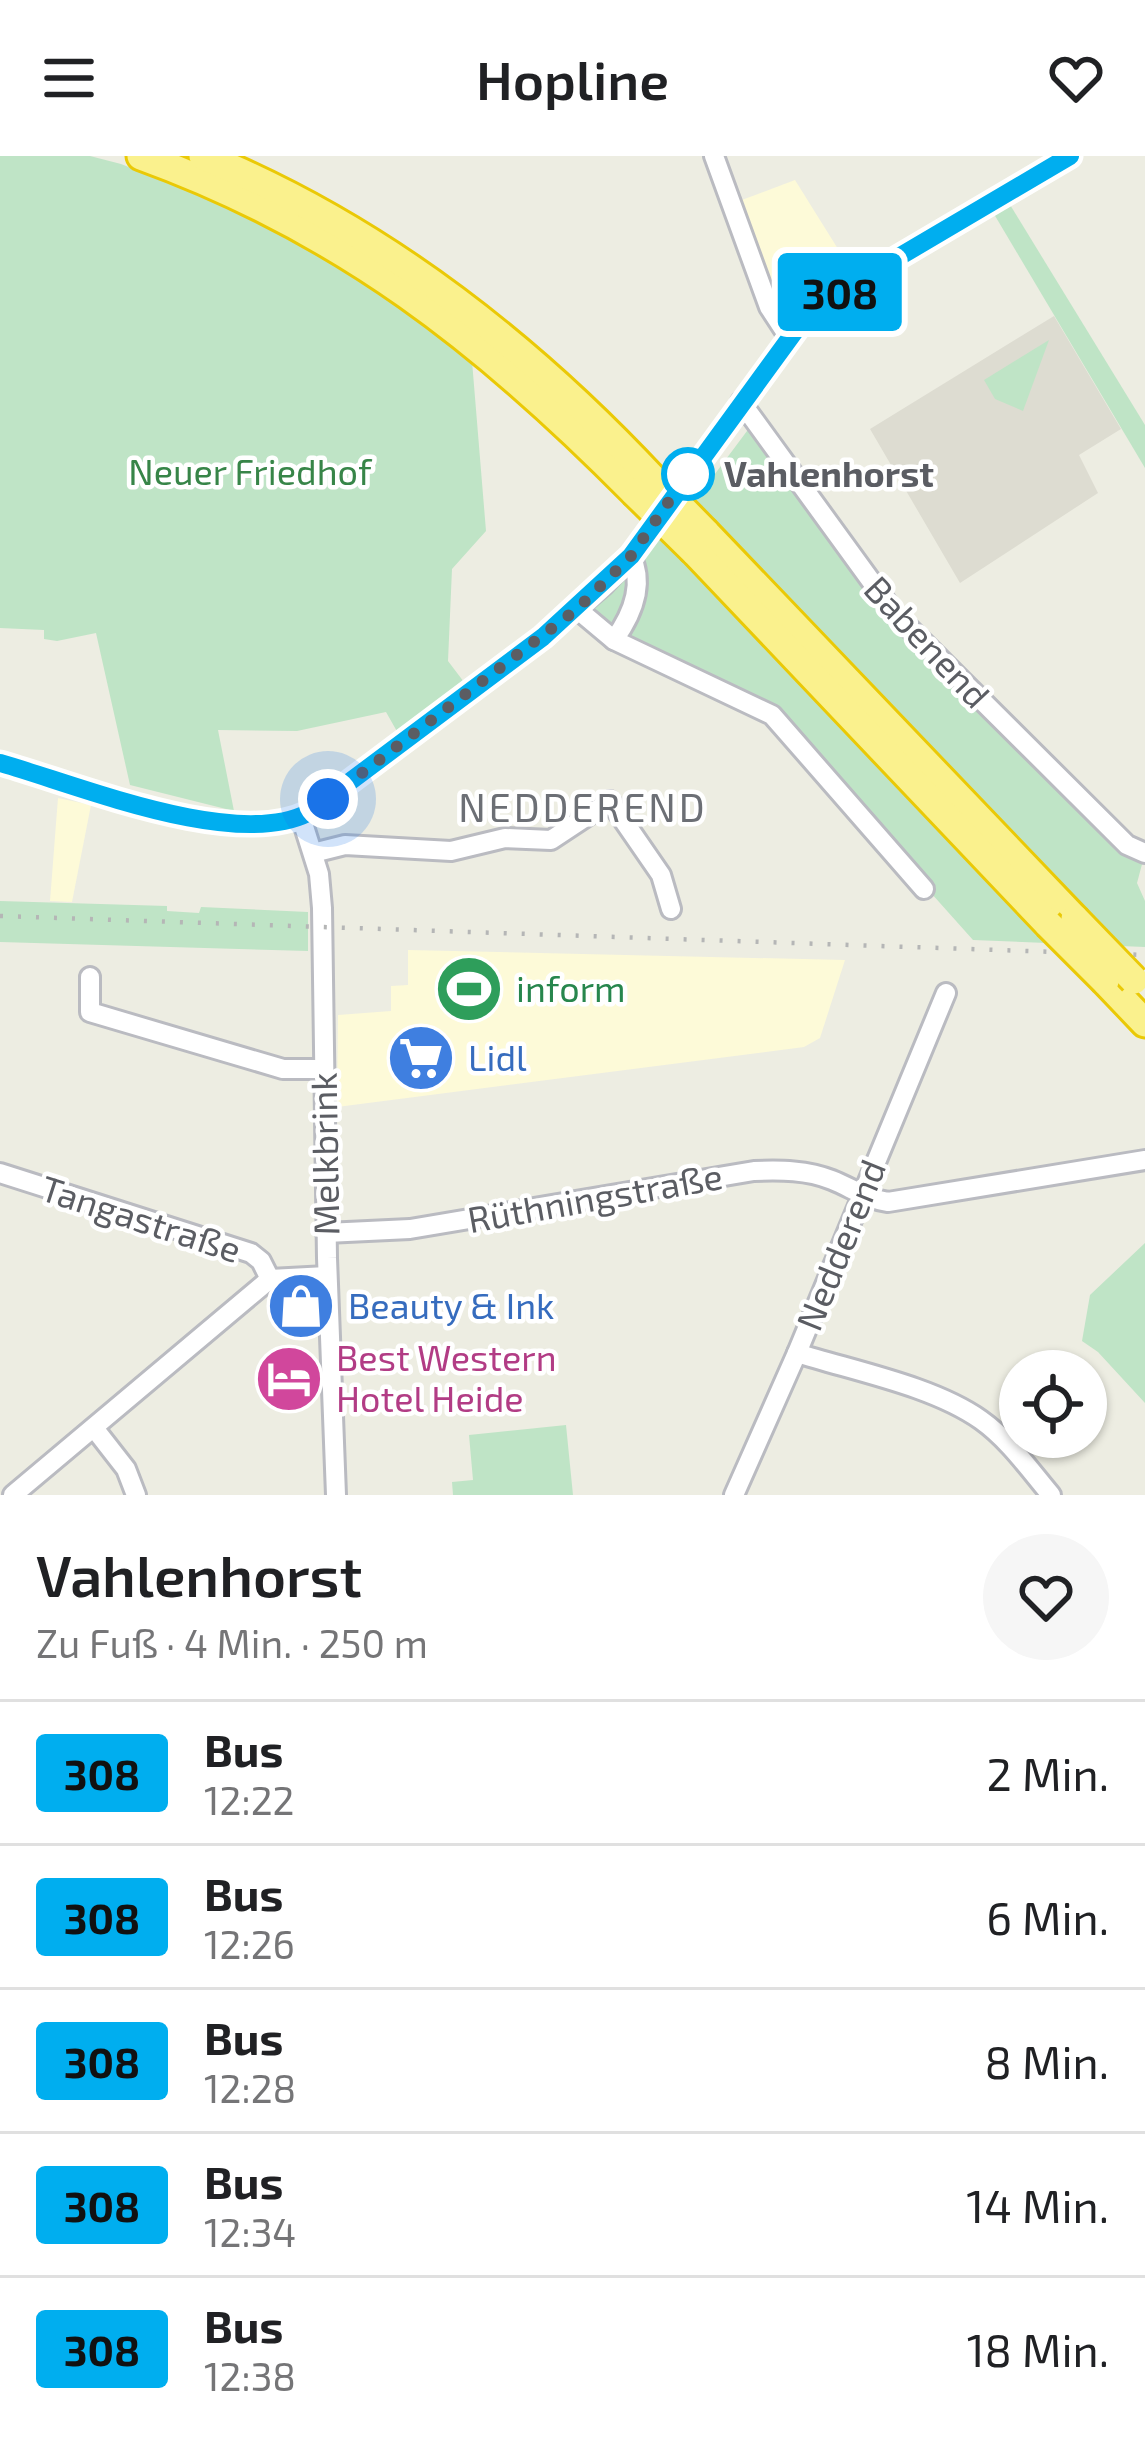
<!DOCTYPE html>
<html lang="de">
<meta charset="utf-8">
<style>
:root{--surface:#fff;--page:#f6f6f6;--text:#202124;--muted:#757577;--line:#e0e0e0}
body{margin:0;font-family:"Exo 2",sans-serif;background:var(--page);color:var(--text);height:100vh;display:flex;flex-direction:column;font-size:45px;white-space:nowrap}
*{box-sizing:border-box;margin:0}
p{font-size:39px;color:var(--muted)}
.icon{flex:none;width:66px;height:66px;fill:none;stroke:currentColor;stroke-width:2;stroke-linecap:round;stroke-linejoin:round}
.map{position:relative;height:1339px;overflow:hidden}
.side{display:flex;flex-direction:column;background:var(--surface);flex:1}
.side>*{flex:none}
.badge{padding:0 24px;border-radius:9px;font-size:42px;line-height:78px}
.tools{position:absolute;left:999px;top:1194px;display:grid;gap:24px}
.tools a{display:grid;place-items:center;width:108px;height:108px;border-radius:50%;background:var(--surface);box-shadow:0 3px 9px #0004;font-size:60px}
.you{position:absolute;width:60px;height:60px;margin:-30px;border:9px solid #fff;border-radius:50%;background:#1a73e8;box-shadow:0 0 0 18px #1a73e833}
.map>.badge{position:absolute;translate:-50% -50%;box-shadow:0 0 0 6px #fff}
.round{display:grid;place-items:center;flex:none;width:126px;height:126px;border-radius:63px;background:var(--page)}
.overview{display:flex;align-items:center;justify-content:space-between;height:204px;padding:0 36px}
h1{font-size:57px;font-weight:600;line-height:90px}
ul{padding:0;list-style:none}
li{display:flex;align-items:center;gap:36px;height:144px;padding:0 36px;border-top:3px solid var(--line)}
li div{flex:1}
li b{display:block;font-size:45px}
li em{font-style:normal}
li .badge{min-width:132px;font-weight:700;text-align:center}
header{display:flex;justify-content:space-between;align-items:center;height:156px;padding:0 36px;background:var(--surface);font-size:54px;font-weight:600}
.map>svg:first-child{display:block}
.commercial{fill:#fdfad8}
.education{fill:#dddcd1}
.green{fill:#bfe4c6}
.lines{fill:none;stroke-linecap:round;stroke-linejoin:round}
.minor-casing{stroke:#babbc1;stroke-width:24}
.highway-casing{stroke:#eac906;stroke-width:33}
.minor{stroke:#fff;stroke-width:18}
.highway{stroke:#faf18d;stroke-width:27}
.rail{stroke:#b5b6b6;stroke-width:4.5;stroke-dasharray:3 15;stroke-linecap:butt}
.highway-bridge-casing{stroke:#eac906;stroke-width:33;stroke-linecap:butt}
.highway-bridge{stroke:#faf18d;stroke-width:27}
.line-casing{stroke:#fff;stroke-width:27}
.line{stroke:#00aeef;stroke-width:18}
.walk{stroke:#5b5d63;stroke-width:12;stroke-dasharray:0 21.6}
.stop-dot{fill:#fff;stroke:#00aeef;stroke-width:6}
.labels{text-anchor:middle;stroke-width:9;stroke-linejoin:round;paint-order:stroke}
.park-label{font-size:36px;fill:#378548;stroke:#fff}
.stop-label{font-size:36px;font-weight:bold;fill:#5b5d63;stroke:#fff;text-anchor:start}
.street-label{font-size:36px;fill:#5b5d63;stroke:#fff}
.leisure-label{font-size:36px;fill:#27864d;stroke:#fff;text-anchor:start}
.shop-label{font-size:36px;fill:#366cbe;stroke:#fff;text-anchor:start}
.hotel-label{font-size:36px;fill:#b23c85;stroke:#fff;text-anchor:start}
.neighbourhood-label{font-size:39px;letter-spacing:3px;fill:#6c6f75;stroke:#fff}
</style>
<header><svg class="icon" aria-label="menu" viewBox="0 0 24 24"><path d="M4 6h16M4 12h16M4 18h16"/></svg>Hopline<svg class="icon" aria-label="heart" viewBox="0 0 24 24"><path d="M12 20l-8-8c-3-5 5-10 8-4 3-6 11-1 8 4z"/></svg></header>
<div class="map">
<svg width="1145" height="1339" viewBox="0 0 1145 1339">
<rect width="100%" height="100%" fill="#edede2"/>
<!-- commercial -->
<g class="commercial">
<polygon points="795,24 858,125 788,180 731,48"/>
<polygon points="58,642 91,649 72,746 50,745"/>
<polygon points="408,794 845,804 820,882 804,891 337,951 338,859 391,855 391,830 408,829"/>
</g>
<!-- education -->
<polygon class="education" points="1054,160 1121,273 1079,299 1098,337 960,427 870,273"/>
<!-- green -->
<g class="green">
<polygon points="0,0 90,0 121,8 212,44 346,111 415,158 472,205 486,375 452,413 448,505 470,534 403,586 386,556 297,575 218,574 234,655 130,629 96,477 57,485 44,483 44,474 0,472"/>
<polygon points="1004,39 1145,269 1145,312 988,48"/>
<polygon points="1049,184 1023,255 995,243 984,224"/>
<polygon points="750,271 885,459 1145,697 1137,727 1145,745 1145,791 973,784 772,559 577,453 694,346"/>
<polygon points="0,745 167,750 167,755 199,757 201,751 308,756 308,795 0,786"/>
<polygon points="1145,1087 1145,1247 1098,1196 1082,1185 1090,1139"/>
<polygon points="566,1269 573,1339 453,1339 452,1326 473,1324 469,1279"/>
</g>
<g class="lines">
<defs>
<g id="minor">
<polyline points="714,0 769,151 788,180"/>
<polyline points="741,246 895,458 1127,689 1145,697"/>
<polyline points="577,453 614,484 772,559 924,733"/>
<path d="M 614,484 C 632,459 645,429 631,400"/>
<path d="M 0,607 C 78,629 235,694 308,657 L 543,481 L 604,429 L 631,400 L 805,160 L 858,125 L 1070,0"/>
<polyline points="301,661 319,718 322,752 327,1102 336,1339"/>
<polyline points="313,697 345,689 451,695 505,682 551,684 610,645 661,719 671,753"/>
<polyline points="90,821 90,856 283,913 324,913"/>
<polyline points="0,1017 251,1097 261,1105 270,1123"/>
<path d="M 326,1077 L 410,1073 L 754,1015 C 781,1014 807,1014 832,1024 C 852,1032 866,1043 888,1046 L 1145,1004"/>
<path d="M 797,1197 C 854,1215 933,1230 981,1264 C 1009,1284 1029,1313 1051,1339"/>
<polyline points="94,1272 126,1313 136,1339"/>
<polyline points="13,1339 270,1123 327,1120"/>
<polyline points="734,1339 797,1197 946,837"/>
</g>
<g id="highway">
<path d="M 141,0 C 342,73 485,185 634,336"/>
<path d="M 203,0 C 377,71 528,189 655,325"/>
<polyline points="705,376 1075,763"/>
<polyline points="694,395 1048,768"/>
<polyline points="1105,825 1145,867"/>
</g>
</defs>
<!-- minor casing -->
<use href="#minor" class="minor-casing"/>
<!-- highway casing -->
<use href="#highway" class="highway-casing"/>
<!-- minor -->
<use href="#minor" class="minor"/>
<!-- highway -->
<use href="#highway" class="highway"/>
<!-- rail -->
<polyline class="rail" points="0,760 1145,799"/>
<defs>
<g id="highway-bridge">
<polyline points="655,325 705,376"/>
<polyline points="634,336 694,395"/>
<polyline points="1075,763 1134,824"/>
<polyline points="1048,768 1105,825"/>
</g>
</defs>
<!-- highway-bridge casing -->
<use href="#highway-bridge" class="highway-bridge-casing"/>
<!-- highway-bridge -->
<use href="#highway-bridge" class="highway-bridge"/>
</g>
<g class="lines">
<defs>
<path id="line" d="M 0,607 C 78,629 234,694 308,657 L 543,481 L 631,400 L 806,160 L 858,125 L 1070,0"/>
</defs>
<!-- line casing -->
<use href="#line" class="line-casing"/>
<!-- line -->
<use href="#line" class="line"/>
<!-- walk -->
<polyline class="walk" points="328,643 577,453 631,400 688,318"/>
</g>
<!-- icons -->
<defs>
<symbol id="stadium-disc" viewBox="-11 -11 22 22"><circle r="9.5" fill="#2e9e5b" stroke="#fff"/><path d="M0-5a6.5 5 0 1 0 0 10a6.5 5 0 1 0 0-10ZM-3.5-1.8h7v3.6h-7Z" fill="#fff"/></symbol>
<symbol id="supermarket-disc" viewBox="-11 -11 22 22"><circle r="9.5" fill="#3f7fe0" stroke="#fff"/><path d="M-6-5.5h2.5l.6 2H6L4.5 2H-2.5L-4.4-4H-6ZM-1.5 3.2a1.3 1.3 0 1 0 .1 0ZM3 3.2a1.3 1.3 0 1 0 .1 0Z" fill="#fff"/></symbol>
<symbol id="shop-disc" viewBox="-11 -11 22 22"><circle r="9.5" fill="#3f7fe0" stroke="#fff"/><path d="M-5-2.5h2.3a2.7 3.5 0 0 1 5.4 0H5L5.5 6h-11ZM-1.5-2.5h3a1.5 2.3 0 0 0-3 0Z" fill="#fff"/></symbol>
<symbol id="hotel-disc" viewBox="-11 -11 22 22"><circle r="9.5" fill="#d1479c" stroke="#fff"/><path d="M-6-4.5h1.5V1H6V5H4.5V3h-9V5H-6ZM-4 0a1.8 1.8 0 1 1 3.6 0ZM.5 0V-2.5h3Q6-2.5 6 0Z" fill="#fff"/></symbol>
</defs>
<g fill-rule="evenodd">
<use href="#stadium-disc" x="431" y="795" width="76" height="76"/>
<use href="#supermarket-disc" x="383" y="864" width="76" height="76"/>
<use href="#shop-disc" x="263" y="1112" width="76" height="76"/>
<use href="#hotel-disc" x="251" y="1185" width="76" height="76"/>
</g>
<!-- markers -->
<circle class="stop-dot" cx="688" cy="318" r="24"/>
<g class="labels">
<!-- park labels -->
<g class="park-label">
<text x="250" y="329">Neuer Friedhof</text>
</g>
<!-- stop labels -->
<g class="stop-label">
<text x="724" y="331">Vahlenhorst</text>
</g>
<!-- street labels -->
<g class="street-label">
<text transform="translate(927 486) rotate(47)" y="13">Babenend</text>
<text transform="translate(325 998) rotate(-91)" y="13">Melkbrink</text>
<text transform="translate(595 1042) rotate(-10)" y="13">Rüthningstraße</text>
<text transform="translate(141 1063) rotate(18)" y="13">Tangastraße</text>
<text transform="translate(841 1089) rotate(-68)" y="13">Nedderend</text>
</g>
<!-- leisure labels -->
<g class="leisure-label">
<text x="516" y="846">inform</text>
</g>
<!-- shop labels -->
<g class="shop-label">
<text x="468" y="915">Lidl</text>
<text x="348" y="1163">Beauty &amp; Ink</text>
</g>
<!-- hotel labels -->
<g class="hotel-label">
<text x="336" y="1215">Best Western<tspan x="336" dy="41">Hotel Heide</tspan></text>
</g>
<!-- neighbourhood labels -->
<g class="neighbourhood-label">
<text x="583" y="666">NEDDEREND</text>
</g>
</g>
</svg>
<div class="tools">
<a><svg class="icon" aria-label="locate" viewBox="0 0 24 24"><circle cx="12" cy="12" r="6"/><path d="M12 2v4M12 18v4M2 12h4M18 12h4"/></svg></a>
</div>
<div class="you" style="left:328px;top:643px"></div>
<b class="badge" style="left:840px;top:136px;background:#00aeef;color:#111">308</b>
</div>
<section class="side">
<div class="overview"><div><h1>Vahlenhorst</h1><p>Zu Fuß · 4 Min. · 250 m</p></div><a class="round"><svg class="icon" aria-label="heart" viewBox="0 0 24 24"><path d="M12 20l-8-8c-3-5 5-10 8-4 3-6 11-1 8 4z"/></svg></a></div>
<ul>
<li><span class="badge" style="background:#00aeef;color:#111">308</span><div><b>Bus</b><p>12:22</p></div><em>2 Min.</em></li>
<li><span class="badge" style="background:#00aeef;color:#111">308</span><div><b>Bus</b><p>12:26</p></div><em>6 Min.</em></li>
<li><span class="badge" style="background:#00aeef;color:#111">308</span><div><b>Bus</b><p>12:28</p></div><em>8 Min.</em></li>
<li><span class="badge" style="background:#00aeef;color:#111">308</span><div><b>Bus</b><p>12:34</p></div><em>14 Min.</em></li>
<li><span class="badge" style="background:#00aeef;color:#111">308</span><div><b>Bus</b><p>12:38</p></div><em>18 Min.</em></li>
</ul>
</section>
